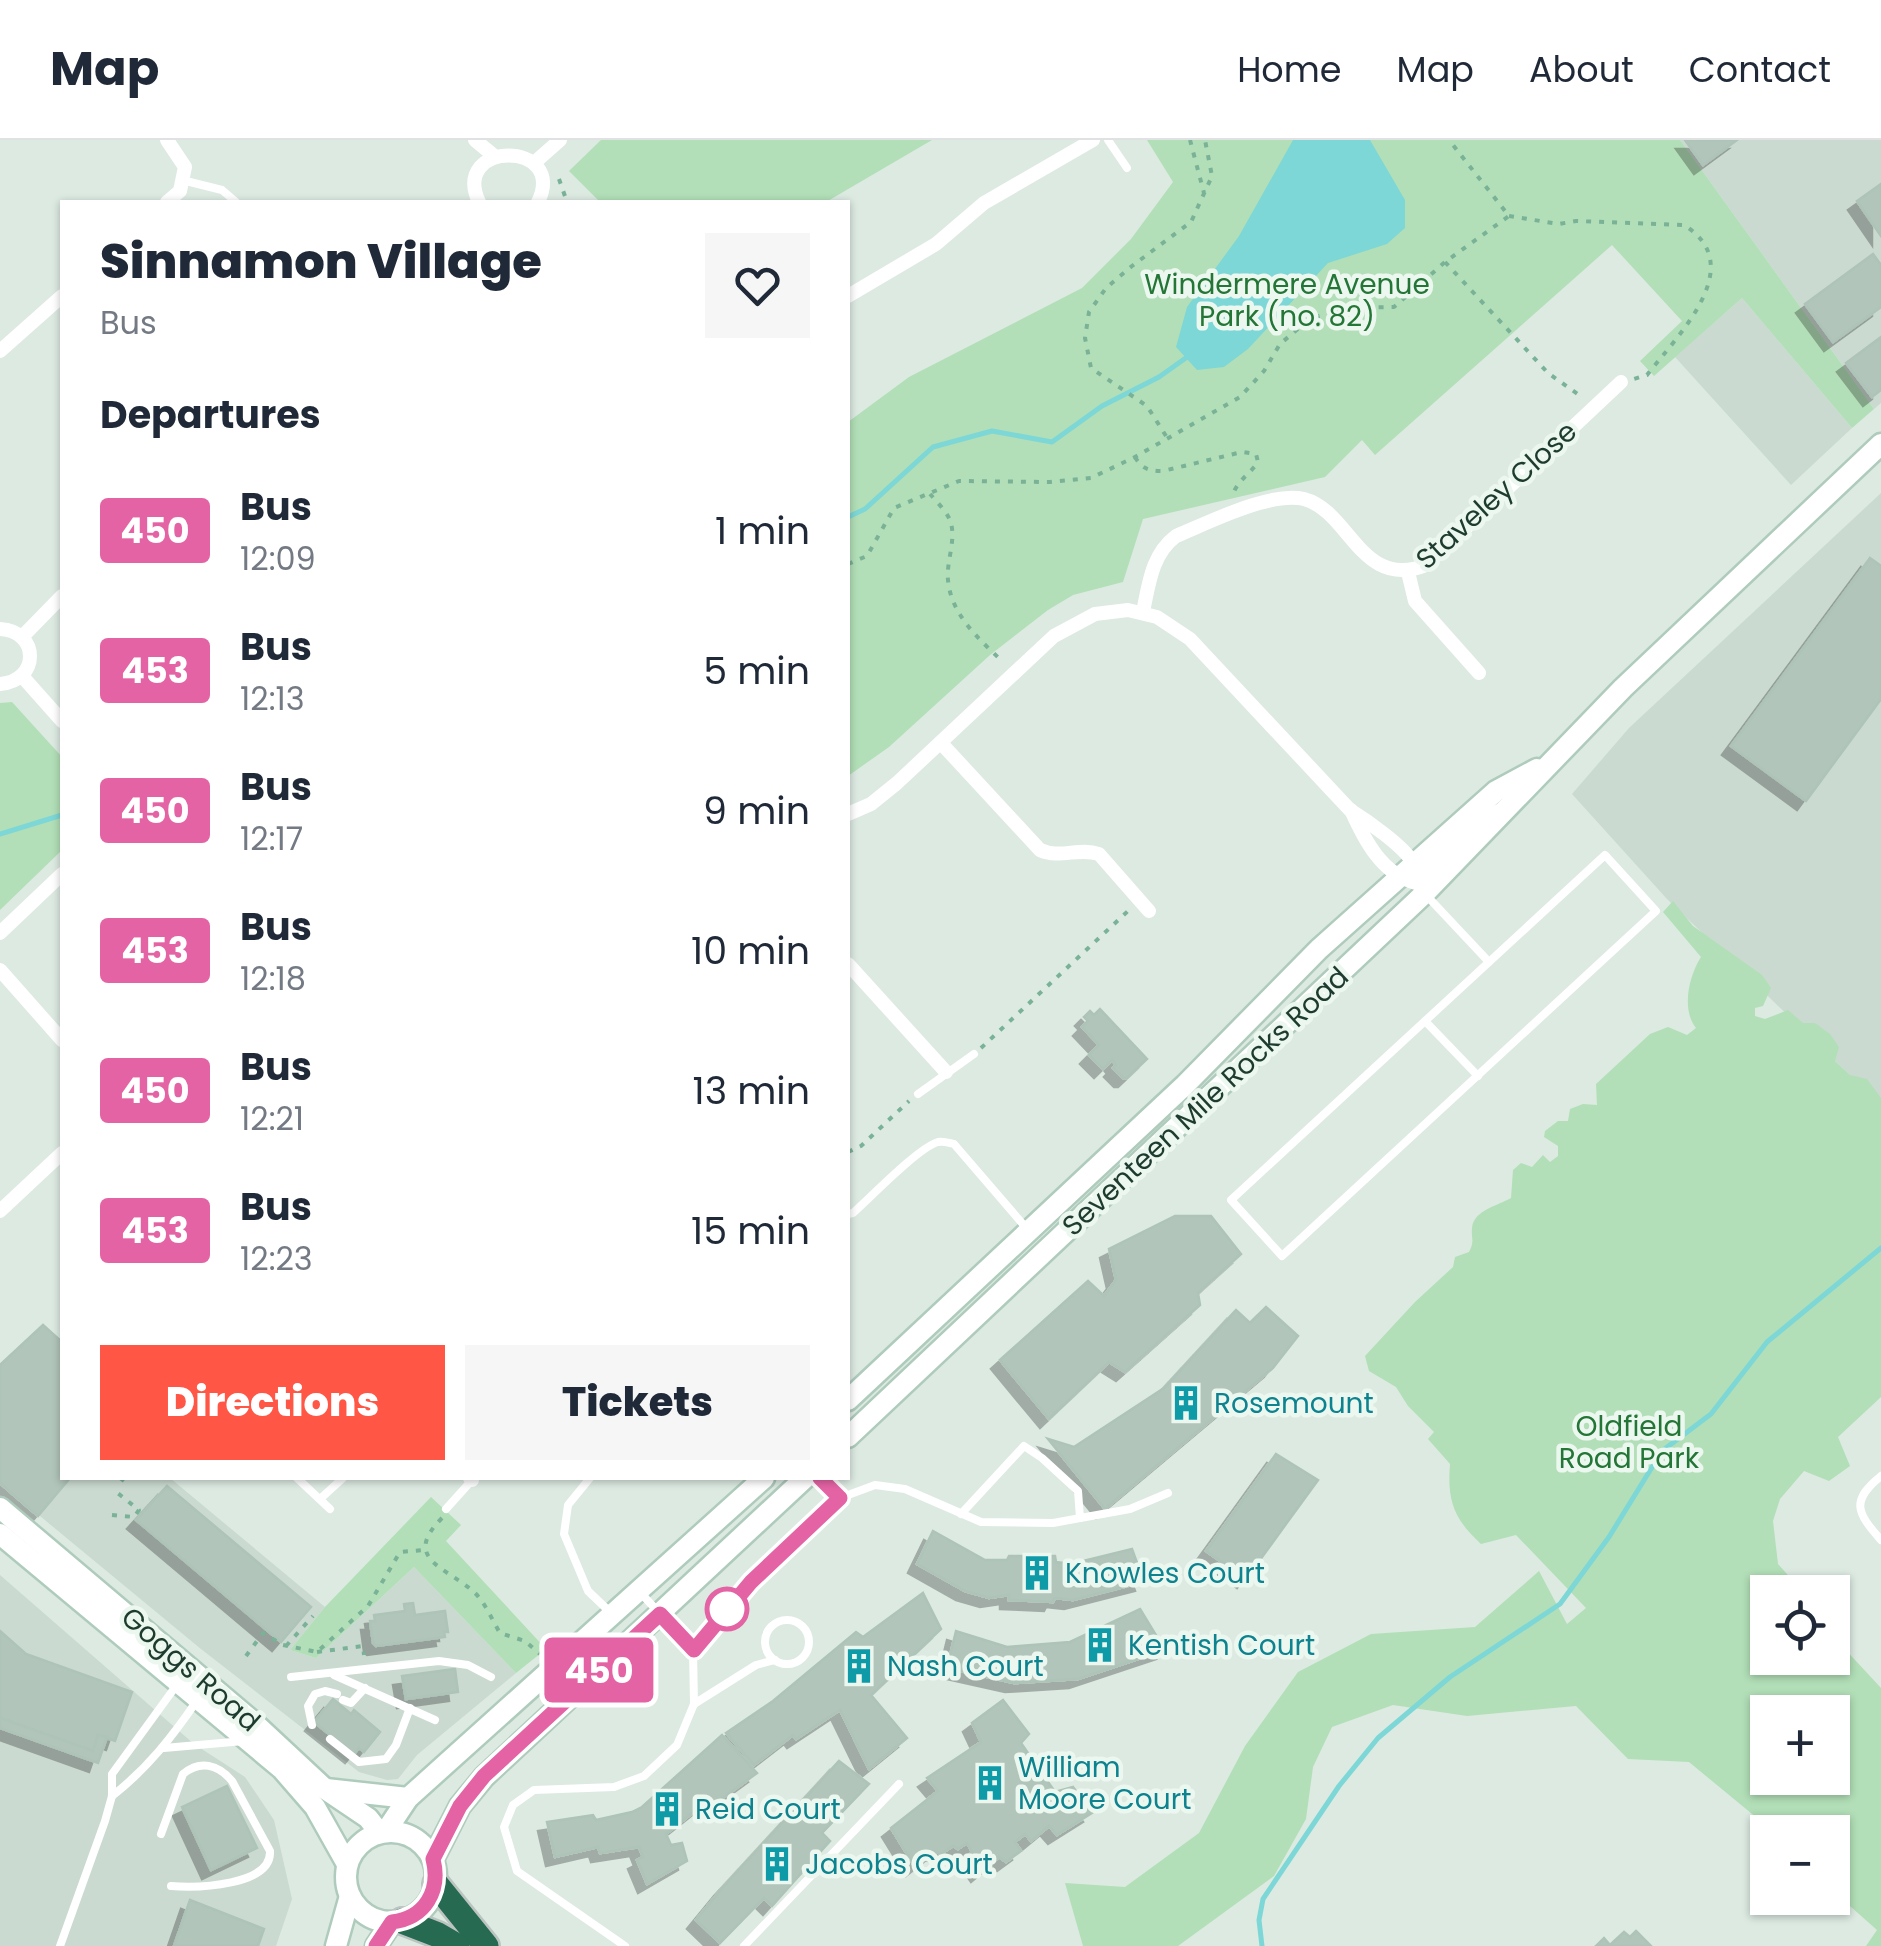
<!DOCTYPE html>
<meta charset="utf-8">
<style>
:root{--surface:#fff;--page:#f6f6f7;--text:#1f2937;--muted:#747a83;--line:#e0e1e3;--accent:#ff5645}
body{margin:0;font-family:Poppins,sans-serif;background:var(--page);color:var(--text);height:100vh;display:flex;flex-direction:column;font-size:38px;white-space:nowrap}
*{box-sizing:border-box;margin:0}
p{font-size:32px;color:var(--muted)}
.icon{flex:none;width:55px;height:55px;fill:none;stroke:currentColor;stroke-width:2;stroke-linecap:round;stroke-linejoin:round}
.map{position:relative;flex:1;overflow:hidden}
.sheet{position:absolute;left:60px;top:60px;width:790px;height:1280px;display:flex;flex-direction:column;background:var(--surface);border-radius:0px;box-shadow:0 2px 8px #0004}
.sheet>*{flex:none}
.badge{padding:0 20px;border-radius:8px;font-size:35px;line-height:65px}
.controls{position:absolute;left:1750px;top:1435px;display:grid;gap:20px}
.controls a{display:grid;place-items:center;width:100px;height:100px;border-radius:0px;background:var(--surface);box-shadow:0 2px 8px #0004;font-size:50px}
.map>.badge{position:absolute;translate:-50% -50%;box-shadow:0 0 0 5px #fff}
h2{padding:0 40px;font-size:38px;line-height:90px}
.round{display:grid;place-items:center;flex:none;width:105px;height:105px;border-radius:0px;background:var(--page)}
.summary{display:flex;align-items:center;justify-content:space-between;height:170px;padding:0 40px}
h1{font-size:48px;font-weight:800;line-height:75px}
.button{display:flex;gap:20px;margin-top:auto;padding:20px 40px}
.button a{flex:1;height:115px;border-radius:0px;background:var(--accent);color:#fff;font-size:40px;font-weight:800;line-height:115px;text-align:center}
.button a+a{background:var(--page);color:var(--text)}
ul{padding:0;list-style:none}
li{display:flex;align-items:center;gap:30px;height:140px;padding:0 40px}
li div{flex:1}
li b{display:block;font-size:38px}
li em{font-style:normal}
li .badge{min-width:110px;font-weight:700;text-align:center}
header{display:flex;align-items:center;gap:60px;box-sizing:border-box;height:140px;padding:0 50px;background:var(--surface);border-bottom:2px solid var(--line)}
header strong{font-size:48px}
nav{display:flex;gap:55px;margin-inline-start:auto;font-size:35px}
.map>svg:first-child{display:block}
.built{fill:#cadad0}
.green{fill:#b2dfb7;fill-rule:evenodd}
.water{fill:#7dd7d6}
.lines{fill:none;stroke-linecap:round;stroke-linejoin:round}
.stream{stroke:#7dd7d6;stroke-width:5}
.building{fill:#b1c5ba;stroke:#aec4b8;stroke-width:2.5;filter:url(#shadow)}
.secondary-casing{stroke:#aecbbc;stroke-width:25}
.highway-casing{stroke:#bbc4c0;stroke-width:30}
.path{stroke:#79b297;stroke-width:4;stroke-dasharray:5 8;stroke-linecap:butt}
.lane{stroke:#fff;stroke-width:8}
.street{stroke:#fff;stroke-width:14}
.secondary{stroke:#fff;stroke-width:20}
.highway{stroke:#256a51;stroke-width:25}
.line-casing{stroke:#fff;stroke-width:22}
.line{stroke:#e463a4;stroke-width:15}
.stop-dot{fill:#fff;stroke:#e463a4;stroke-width:5}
.labels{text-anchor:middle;stroke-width:9;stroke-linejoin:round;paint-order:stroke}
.park-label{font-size:28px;fill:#237636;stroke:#ecf7f0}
.street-label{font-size:28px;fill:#1d3b2e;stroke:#ecf7f0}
.culture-label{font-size:28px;fill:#0d838f;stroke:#ecf7f0;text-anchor:start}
</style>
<header>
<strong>Map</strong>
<nav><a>Home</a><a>Map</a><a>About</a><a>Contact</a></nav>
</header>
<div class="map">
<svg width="1881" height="1806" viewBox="0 0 1881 1806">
<defs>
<filter id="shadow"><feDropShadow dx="-9" dy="9" stdDeviation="0" flood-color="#0004"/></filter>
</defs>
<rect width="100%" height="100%" fill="#dceae2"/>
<!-- built -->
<g class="built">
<polygon points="1680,0 1881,0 1881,263 1874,269"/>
<polygon points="1742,158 1852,288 1791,345 1675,217"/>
<polygon points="1881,353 1881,965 1667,759 1572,654 1629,588"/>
<polygon points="43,1185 62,1202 62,1338 170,1338 325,1467 290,1510 316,1518 414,1427 516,1533 417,1615 398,1639 387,1640 359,1632 201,1509 0,1343 0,1225"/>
<polygon points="0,1435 194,1604 245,1637 274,1680 292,1759 276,1806 0,1806"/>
</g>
<!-- green -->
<g class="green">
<polygon points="601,0 932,0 826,62 600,62 569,31"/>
<polygon points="1147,0 1680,0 1874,269 1852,288 1742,158 1654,236 1640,221 1682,181 1612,105 1375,315 1362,300 1325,337 1143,379 1123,442 1073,455 1048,470 990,515 889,607 848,636 848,282 909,237 1082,148 1131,99 1173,42"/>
<polygon points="12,562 62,617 62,710 0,770 0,563"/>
<path d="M 1673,761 L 1693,786 L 1762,835 L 1771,848 L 1763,866 L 1755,868 L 1755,876 L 1765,879 L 1788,870 L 1803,883 L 1815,883 L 1830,894 L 1839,907 L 1835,921 L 1850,935 L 1867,939 L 1881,958 L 1881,1257 L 1838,1297 L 1850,1326 L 1829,1341 L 1804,1331 L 1780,1359 L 1773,1381 L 1778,1424 L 1803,1452 L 1768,1452 L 1768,1518 L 1832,1518 L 1833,1487 L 1843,1507 L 1881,1548 L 1881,1806 L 1866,1806 L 1877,1790 L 1833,1751 L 1832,1692 L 1774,1692 L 1689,1622 L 1628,1619 L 1576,1566 L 1467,1576 L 1393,1565 L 1332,1587 L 1313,1627 L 1306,1679 L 1274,1736 L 1178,1806 L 1083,1806 L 1065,1743 L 1125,1747 L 1199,1693 L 1245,1606 L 1298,1532 L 1371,1494 L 1475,1487 L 1539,1431 L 1567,1484 L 1586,1468 L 1516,1395 L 1481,1404 C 1454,1379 1447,1361 1450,1324 L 1428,1299 L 1434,1292 L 1408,1266 L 1396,1247 L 1369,1231 L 1365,1216 L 1415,1162 L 1453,1127 L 1455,1117 L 1469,1112 C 1475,1101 1471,1099 1472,1088 C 1474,1070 1497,1066 1511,1058 L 1513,1030 L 1521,1023 L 1532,1027 L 1543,1015 L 1550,1022 L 1558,1016 L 1558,1006 L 1544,997 L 1545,991 L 1558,981 L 1568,981 L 1570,969 L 1583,964 L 1597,965 L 1596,944 L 1650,894 L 1668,887 L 1687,895 L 1696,888 C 1681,869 1689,836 1701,817 L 1663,772 ZM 1832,1572 L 1832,1638 L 1768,1638 L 1768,1572 Z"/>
<polygon points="431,1357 461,1385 446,1401 546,1509 516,1533 414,1427 316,1518 290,1510 325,1467"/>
</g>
<!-- water -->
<polygon class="water" points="1293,0 1370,0 1405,60 1405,88 1387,104 1328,123 1248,209 1224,227 1197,230 1176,207 1187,167 1239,96"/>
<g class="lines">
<!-- stream -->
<g class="stream">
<polyline points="848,377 865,369 933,307 992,291 1052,302 1102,266 1159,237 1190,215"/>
<polyline points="0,694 62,675"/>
<polyline points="1262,1806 1259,1780 1263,1759 1339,1646 1378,1598 1450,1537 1560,1464 1609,1397 1662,1311 1711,1274 1767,1202 1881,1108"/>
</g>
</g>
<!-- building -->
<g class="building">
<polygon points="1685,0 1737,0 1703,25"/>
<polygon points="1881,44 1881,96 1857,61"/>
<polygon points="1873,114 1881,125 1881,167 1833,202 1805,164"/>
<polygon points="1881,197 1881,250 1872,257 1846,223"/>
<polygon points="1870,418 1881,426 1881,559 1806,661 1731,606"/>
<polygon points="1100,869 1147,919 1127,938 1123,938 1113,928 1116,925 1112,920 1103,929 1089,915 1099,905 1082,887 1088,881 1084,877 1090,871 1094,875"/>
<polygon points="1175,1076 1211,1076 1241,1114 1198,1153 1200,1165 1125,1232 1109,1222 1049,1279 1000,1220 1088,1141 1104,1156 1116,1140 1109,1109"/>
<polygon points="1266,1167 1298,1196 1273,1228 1105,1369 1048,1299 1074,1307 1164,1248 1236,1170 1250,1183"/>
<polygon points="43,1185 62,1202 62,1338 70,1338 38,1376 0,1343 0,1225"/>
<polygon points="1276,1314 1318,1340 1246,1439 1206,1411"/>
<polygon points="167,1346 311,1467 281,1502 136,1380"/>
<polygon points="933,1391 985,1420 1007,1420 1009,1416 1055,1416 1056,1422 1071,1424 1132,1409 1144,1442 1073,1460 1055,1458 1053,1462 1009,1460 1009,1455 989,1458 965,1451 917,1424"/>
<polygon points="923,1453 941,1489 871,1555 907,1598 869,1629 840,1570 796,1599 793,1595 754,1625 726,1593 773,1561 856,1492 863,1497"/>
<polygon points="413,1463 415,1475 445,1471 448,1492 444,1492 445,1497 376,1506 373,1503 370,1481 375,1481 374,1475 405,1471 404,1464"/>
<polygon points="1140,1469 1165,1510 1078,1539 1014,1543 947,1528 956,1491 1007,1507 1070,1502"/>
<polygon points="0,1491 26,1514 132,1552 115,1601 98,1595 93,1611 0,1578"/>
<polygon points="455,1529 458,1552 406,1559 402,1536"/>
<polygon points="333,1559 351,1574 354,1570 380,1592 364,1612 359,1608 354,1614 314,1582"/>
<polygon points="1003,1560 1029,1594 1021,1603 1055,1652 1073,1647 1092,1673 1057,1695 1049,1686 1031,1701 1025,1694 1015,1702 1021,1711 1006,1722 999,1717 980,1733 968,1716 972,1712 967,1703 958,1709 953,1706 941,1714 935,1711 915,1727 891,1688 938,1651 927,1638 981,1602 972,1583"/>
<polygon points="0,1578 93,1611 98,1595 107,1597 98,1623 0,1588"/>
<polygon points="722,1595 757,1633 713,1665 710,1659 666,1694 671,1705 682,1703 687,1721 647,1744 637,1720 643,1717 639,1707 600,1713 598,1707 555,1717 547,1682 593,1675 596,1680 632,1672 642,1667"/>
<polygon points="839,1621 869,1644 822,1693 830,1701 772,1766 764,1758 720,1803 696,1780 723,1747"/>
<polygon points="227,1646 257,1708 211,1730 182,1667"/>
<polygon points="190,1760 264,1789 258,1806 174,1806"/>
<polygon points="1636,1791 1651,1806 1596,1806 1604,1798 1610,1805 1624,1792 1630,1797"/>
</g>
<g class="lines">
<defs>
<g id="secondary">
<polyline points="848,1260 1185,945 1319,809 1496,651 1537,629"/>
<polyline points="848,1297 1425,753 1623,548 1881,304"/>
<polyline points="0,1368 252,1581 325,1649 368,1678 379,1692"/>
<polyline points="0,1394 282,1629 315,1667 347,1724"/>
<polyline points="326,1649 408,1658"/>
<polyline points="386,1691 408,1658 764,1338"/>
<circle cx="391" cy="1737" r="45"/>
<polyline points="433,1719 460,1666 484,1637 805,1338"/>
<polyline points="336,1806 350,1756"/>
<polyline points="376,1806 392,1782"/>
</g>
<g id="highway">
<polyline points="436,1744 486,1806"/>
<polyline points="402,1781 438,1795 457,1806"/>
</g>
</defs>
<!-- secondary casing -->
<use href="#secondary" class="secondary-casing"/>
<!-- highway casing -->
<use href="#highway" class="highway-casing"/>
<!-- path -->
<g class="path">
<polyline points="1190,0 1204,53"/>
<polyline points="559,39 567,62"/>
<path d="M 1509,76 L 1559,84 L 1576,81 L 1684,85 C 1750,126 1677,196 1647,235 L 1634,239"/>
<polyline points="1445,122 1548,233 1582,257"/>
<polyline points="1166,296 1147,266 1091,228 1085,198 1089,172 1106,148 1132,126 1191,82 1212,36 1205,0"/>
<path d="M 1135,317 C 1142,329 1149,331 1163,331 L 1242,312 L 1256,314 L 1258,322 C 1250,334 1238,340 1233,354"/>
<path d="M 930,354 C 936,361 945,370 949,378 C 958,397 946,420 948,440 C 951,475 979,499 1003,522"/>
<polyline points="848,424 867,416 894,368 959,341 1050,342 1091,338 1135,317 1240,257 1264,231 1280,204 1311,178 1352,168 1394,167 1445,122 1509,76 1449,0"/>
<polyline points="981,908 1128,771"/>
<polyline points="848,1012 861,1006 909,961"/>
<polyline points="120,1338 124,1341"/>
<polyline points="112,1375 134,1377 139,1370 115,1351"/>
<path d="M 442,1378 C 401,1419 446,1427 474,1452 C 485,1462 492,1480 500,1493 L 525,1501 L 540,1514"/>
<polyline points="286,1506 313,1476"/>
<polyline points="317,1512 363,1506 364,1515"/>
<polyline points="246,1516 263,1493 283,1505 317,1512 368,1466 400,1412 424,1410"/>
</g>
<!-- lane -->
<g class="lane">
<polyline points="1108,0 1127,28"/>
<polyline points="182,40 222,50 236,62"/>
<polygon points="1605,715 1656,771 1282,1116 1231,1060"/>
<polyline points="1427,756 1489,822"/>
<polyline points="1425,881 1478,936"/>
<polyline points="918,954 974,914"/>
<path d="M 848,1074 L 853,1073 C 870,1058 919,1007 938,1002 C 944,1001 949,1003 954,1004 L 1028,1090"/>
<path d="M 1881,1336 C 1850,1361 1857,1373 1881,1400"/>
<polyline points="297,1338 330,1369"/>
<polyline points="590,1338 568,1365 564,1394 588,1451 610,1472"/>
<polyline points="840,1358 875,1345 905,1349 981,1382 1053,1383 1130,1369 1168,1353"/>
<polyline points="320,1359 343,1338"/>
<polyline points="446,1369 473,1339"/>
<polyline points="961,1374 1024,1306 1042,1318 1078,1351 1080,1378"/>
<polyline points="639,1451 693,1510 751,1442 840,1358 820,1338"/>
<circle cx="787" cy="1502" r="22"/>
<polyline points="334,1535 435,1580"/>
<polyline points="291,1537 439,1521 468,1525 491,1537"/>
<polyline points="343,1560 351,1563 365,1548"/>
<polyline points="694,1564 756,1525 775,1520"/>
<polyline points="312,1585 308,1566 315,1554 325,1551 337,1554"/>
<polyline points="330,1599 359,1622 386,1619 396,1605 410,1568"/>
<polyline points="164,1608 244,1601"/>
<path d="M 112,1656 C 147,1629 173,1596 198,1559"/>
<path d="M 161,1694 L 183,1634 C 200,1620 218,1624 232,1641 L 270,1711 C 272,1746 197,1748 171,1746"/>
<polyline points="60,1806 105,1681 112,1656 112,1634 176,1546"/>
<polyline points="625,1806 517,1731 504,1687 513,1665 534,1650 614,1647 644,1636 677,1605 694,1564 693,1510"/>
<polyline points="744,1806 899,1644"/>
</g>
<!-- street -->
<g class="street">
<polyline points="475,0 493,15"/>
<polyline points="534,23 560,0"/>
<polyline points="167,62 180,51 185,27 167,0"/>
<path d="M 479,62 C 450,0 568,0 538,62"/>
<polyline points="848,156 936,104 984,63 1093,0"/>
<polyline points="0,211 62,156"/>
<polyline points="1408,432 1415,461 1479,533"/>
<path d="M 1143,472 C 1149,443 1152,414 1176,396 C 1208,383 1270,351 1304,359 C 1350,371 1361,451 1426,425 L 1621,242"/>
<path d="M 0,489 C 40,491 40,541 0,544"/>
<polyline points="22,497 62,456"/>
<polyline points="22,536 62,581"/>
<path d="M 941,603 L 1040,710 C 1060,719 1079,707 1099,714 L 1149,771"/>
<path d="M 1351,670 C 1365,701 1382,734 1416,743 L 1478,681 L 1499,671"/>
<path d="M 848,674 L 871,664 L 897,643 L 1054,496 L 1095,474 L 1128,470 L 1157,477 L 1190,499 L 1350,670 C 1366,680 1405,707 1413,723 C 1419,736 1414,741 1425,753"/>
<polyline points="0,793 62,734"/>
<polyline points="848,824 946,932"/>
<polyline points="0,830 62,900"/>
<polyline points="0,1071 62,1013"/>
<polyline points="470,1338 472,1340"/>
</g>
<!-- secondary -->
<use href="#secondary" class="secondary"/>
<!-- highway -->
<use href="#highway" class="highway"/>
</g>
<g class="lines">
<defs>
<path id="line" d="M 376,1806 L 392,1782 C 425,1778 441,1751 433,1719 L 460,1666 L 484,1636 L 660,1474 L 694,1510 L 751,1442 L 840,1358 L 820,1338"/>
</defs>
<!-- line casing -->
<use href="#line" class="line-casing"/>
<!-- line -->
<use href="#line" class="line"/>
</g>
<!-- icons -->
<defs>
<symbol id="building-bare" viewBox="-9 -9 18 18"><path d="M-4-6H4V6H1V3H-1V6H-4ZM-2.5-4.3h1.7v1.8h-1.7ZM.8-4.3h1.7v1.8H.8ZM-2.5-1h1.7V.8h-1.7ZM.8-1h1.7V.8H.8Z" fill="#0f9aa8" stroke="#ecf7f0" stroke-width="2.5" paint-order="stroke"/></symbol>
</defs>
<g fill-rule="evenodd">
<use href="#building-bare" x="1161" y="1238" width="50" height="50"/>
<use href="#building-bare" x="1012" y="1408" width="50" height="50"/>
<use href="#building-bare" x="1075" y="1480" width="50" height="50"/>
<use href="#building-bare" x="834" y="1501" width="50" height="50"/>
<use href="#building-bare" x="965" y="1618" width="50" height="50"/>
<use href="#building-bare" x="642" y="1644" width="50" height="50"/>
<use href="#building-bare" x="752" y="1699" width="50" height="50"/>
</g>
<!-- markers -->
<circle class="stop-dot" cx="727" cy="1469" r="20"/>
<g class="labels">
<!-- park labels -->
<g class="park-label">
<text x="1287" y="154">Windermere Avenue<tspan x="1287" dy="32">Park (no. 82)</tspan></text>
<text x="1629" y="1296">Oldfield<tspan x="1629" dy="32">Road Park</tspan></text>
</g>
<!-- street labels -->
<g class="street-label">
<text transform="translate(1496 355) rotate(-42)" y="10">Staveley Close</text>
<text transform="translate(1205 961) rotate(-43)" y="10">Seventeen Mile Rocks Road</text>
<text transform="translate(191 1529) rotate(41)" y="10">Goggs Road</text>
</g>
<!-- culture labels -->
<g class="culture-label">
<text x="1214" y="1273">Rosemount</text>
<text x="1065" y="1443">Knowles Court</text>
<text x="1128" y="1515">Kentish Court</text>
<text x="887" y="1536">Nash Court</text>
<text x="1018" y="1637">William<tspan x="1018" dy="32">Moore Court</tspan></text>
<text x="695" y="1679">Reid Court</text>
<text x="805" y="1734">Jacobs Court</text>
</g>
</g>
</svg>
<div class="controls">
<a><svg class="icon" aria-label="locate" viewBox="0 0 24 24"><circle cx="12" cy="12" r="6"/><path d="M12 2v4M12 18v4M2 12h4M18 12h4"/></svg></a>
<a>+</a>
<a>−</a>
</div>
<b class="badge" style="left:599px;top:1530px;background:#e463a4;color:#fff">450</b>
<section class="sheet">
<div class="summary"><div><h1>Sinnamon Village</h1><p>Bus</p></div><a class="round"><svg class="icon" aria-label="heart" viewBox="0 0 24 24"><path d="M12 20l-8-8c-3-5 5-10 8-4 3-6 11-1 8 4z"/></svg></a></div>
<h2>Departures</h2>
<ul>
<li><span class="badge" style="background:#e463a4;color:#fff">450</span><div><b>Bus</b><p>12:09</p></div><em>1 min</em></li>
<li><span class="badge" style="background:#e463a4;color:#fff">453</span><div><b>Bus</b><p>12:13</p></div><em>5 min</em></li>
<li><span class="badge" style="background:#e463a4;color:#fff">450</span><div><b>Bus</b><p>12:17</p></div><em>9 min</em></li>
<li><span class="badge" style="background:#e463a4;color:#fff">453</span><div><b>Bus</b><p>12:18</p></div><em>10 min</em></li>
<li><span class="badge" style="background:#e463a4;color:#fff">450</span><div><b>Bus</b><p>12:21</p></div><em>13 min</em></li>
<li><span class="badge" style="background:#e463a4;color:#fff">453</span><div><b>Bus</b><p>12:23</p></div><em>15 min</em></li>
</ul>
<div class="button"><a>Directions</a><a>Tickets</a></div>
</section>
</div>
